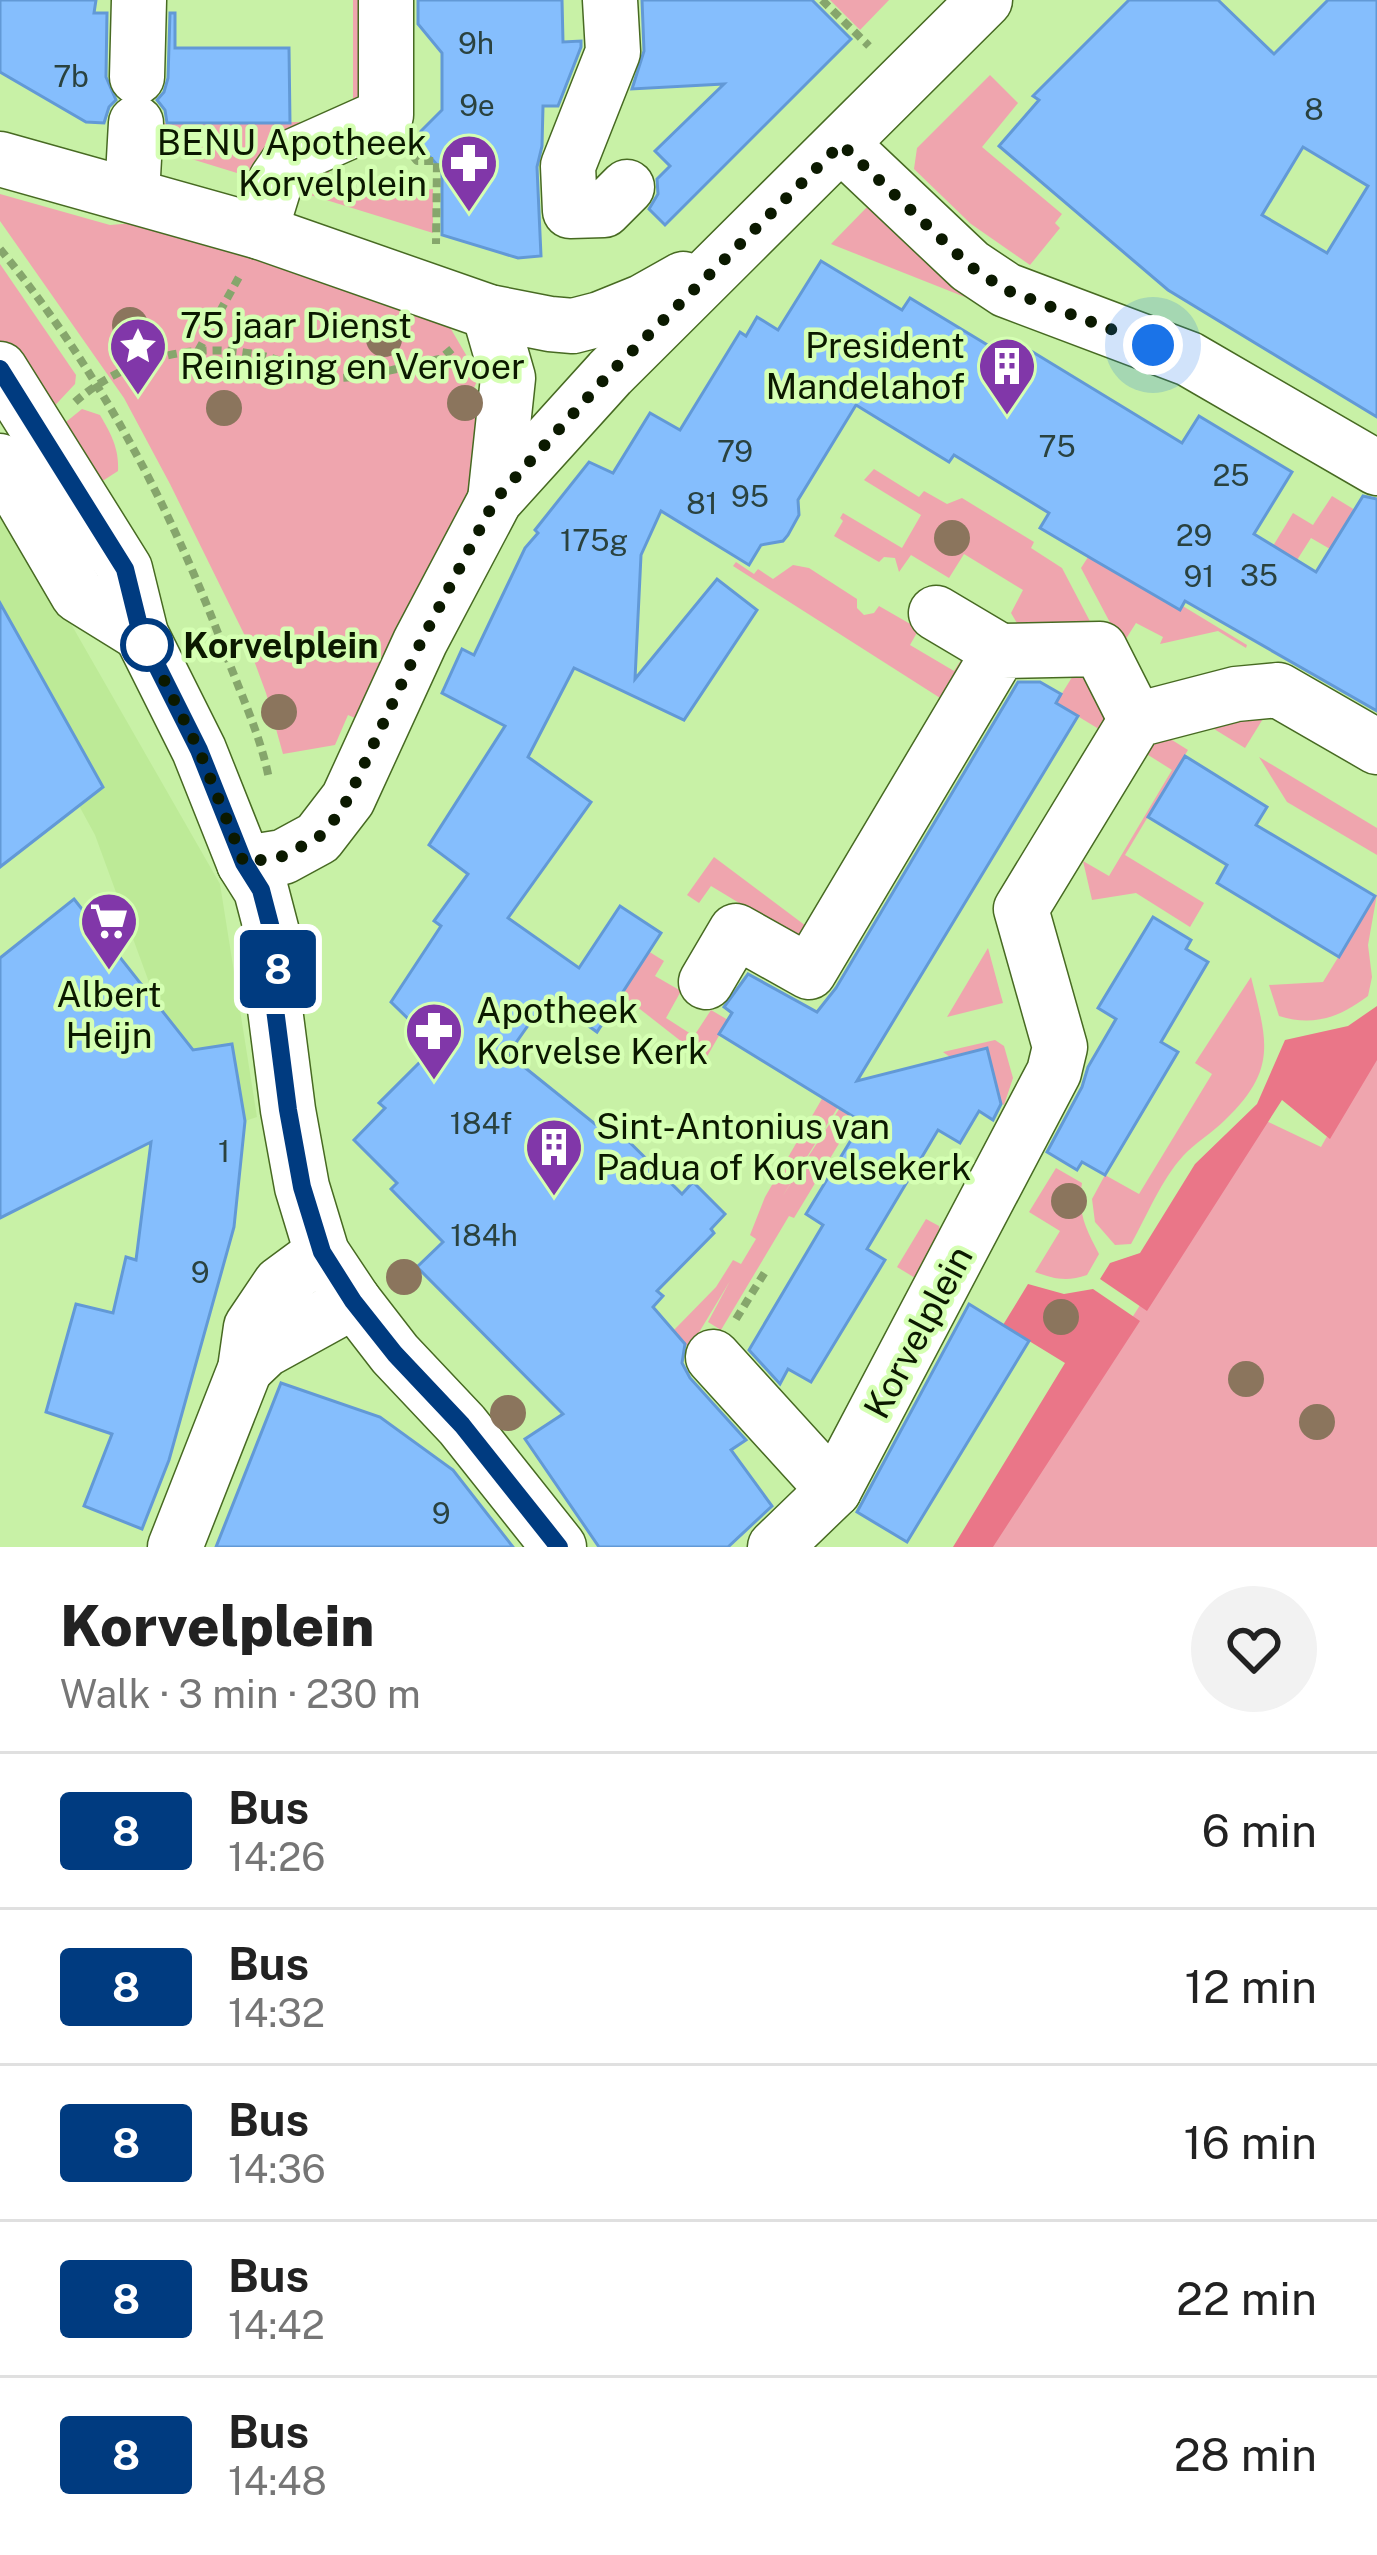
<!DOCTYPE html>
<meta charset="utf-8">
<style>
:root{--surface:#fff;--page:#f2f2f2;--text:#222;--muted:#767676;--line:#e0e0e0}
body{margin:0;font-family:"Public Sans",sans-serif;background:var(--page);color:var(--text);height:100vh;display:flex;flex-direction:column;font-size:45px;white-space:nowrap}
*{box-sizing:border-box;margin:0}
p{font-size:39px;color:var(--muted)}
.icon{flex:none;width:66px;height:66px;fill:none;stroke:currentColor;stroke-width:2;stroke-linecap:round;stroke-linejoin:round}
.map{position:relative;height:1547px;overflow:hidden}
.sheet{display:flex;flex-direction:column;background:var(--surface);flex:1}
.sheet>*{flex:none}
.badge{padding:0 24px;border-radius:9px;font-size:42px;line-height:78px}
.you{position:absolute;width:60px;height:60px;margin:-30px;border:9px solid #fff;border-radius:50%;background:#1a73e8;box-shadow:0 0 0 18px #1a73e833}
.map>.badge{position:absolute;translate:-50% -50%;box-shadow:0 0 0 6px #fff}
.round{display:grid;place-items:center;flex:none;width:126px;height:126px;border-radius:63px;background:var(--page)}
.summary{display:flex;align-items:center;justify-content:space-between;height:204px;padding:0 60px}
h1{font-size:57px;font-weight:800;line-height:90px}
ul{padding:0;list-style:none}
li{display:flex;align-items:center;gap:36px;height:156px;padding:0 60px;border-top:3px solid var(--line)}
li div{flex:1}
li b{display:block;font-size:45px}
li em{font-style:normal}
li .badge{min-width:132px;font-weight:700;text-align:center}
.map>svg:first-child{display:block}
.built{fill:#bdea97}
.green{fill:#efa5ae}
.forest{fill:#ea7688}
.building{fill:#85befd;stroke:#6299d6;stroke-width:3;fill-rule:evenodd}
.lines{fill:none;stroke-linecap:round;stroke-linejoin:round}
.minor-casing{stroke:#476a22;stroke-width:57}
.path{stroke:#86a66c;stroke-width:8;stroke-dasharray:9 6;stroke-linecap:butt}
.minor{stroke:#fff;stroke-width:54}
.tree{fill:#8b755d}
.line-casing{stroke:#fff;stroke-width:27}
.line{stroke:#003b80;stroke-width:18}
.walk{stroke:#0b1900;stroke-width:12;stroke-dasharray:0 21.6}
.stop-dot{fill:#fff;stroke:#003b80;stroke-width:6}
.labels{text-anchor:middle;stroke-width:9;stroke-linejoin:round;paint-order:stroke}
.number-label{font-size:30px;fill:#2a423f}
.poi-label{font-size:36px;fill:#0b1900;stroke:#d5ffb3;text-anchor:start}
.stop-label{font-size:36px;font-weight:bold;fill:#0b1900;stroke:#d5ffb3;text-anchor:start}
.street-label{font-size:36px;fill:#0b1900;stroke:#d5ffb3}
</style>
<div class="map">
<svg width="1377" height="1547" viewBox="0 0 1377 1547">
<rect width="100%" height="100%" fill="#c8f1a6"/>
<!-- built -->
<polygon class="built" points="0,500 220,884 257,1117 205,1135 95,835 0,661"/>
<!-- green -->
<g class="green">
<polygon points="353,0 368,0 368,92 353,99"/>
<polygon points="830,0 889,0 860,30"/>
<polygon points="990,75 1018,103 982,147 1062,214 1055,223 1060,228 1030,265 971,224 914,169 917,148"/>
<polygon points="311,122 250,177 159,149 158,123"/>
<polygon points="328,167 332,197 433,189 433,233 297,191 295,179"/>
<polygon points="0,194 110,225 171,220 448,324 479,377 472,392 475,407 487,407 476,484 371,725 348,715 335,745 283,754 266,693 245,636 170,484 124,398 0,221"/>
<polygon points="870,204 985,305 831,244"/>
<polygon points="0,264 76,375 75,384 46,415 0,343"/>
<path d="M 82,409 L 100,415 C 111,434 119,448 118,471 L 90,489 L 56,430 Z"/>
<polygon points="874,469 919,497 924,491 947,504 962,498 1034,542 1031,548 1062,568 1094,629 1020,628 1011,613 1023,590 964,554 949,578 911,555 899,572 895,558 884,557 879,562 834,536 843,521 840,518 843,513 902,548 921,515 864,480"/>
<polygon points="1332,496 1355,510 1330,549 1311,538 1297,560 1273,546 1293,513 1313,525"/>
<polygon points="1092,551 1247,645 1246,648 1218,631 1160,644 1163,637 1136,623 1122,645 1081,568"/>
<polygon points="736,562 754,574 758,569 773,579 793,565 809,568 857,599 857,608 864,615 874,613 879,606 919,629 910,645 954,671 973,641 959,710 733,566"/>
<polygon points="1079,666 1110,716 1107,734 1056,703"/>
<polygon points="1269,709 1245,748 1201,721"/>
<polygon points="1164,735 1188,750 1125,855 1204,903 1190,927 1136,893 1092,900 1083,861 1109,876 1172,770 1145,753 1156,738"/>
<polygon points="1259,757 1377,828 1377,855 1287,802"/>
<polygon points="867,854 797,938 711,886 699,903 687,895 714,857 806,926"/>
<path d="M 1377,894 L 1368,945 L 1372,977 L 1368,996 C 1340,1017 1314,1027 1279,1016 L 1269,985 L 1323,982 Z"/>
<polygon points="988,948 1003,1003 947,1017"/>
<polygon points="648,951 664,961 655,976 681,991 666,1018 694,1036 711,1010 728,1020 705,1060 622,995"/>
<path d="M 1251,977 C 1267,1041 1278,1069 1225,1120 C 1212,1133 1195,1143 1183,1156 C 1161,1180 1147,1216 1131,1244 L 1115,1245 L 1095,1222 L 1092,1199 L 1105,1175 L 1139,1194 L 1212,1074 L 1195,1063 Z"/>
<polygon points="995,1040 1004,1046 1013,1078 1004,1105 988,1096 996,1083 987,1048 950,1057 943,1052"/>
<polygon points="1377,1048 1377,1547 985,1547 1260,1118 1321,1147"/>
<polygon points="858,1080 872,1089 794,1218 789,1216 721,1330 708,1322 730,1281 689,1349 674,1330 716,1287 733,1260 741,1264 756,1239 750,1235 765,1197 823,1097 838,1107 782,1197"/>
<path d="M 1056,1168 L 1082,1183 C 1077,1213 1086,1229 1099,1254 L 1087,1275 C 1067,1282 1054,1279 1035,1272 L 1060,1231 L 1029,1212 Z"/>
<polygon points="926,1219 939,1226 943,1265 930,1287 897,1267"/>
</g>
<!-- forest -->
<g class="forest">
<polygon points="1377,1006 1377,1060 1330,1139 1282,1100 1147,1311 1100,1279 1110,1263 1140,1253 1195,1164 1257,1104 1285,1040 1348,1026"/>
<polygon points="1028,1284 1064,1294 1093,1289 1140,1321 993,1547 953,1547 1065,1363 1003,1325"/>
</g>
<!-- building -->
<g class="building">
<polygon points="0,0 96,0 94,13 107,13 106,77 116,100 109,107 104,123 86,122 0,72"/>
<polygon points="418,0 562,0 563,42 581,41 581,47 558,106 543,106 542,146 537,167 541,256 518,258 442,235 442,170 421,147 421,131 442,110 442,53 418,24"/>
<polygon points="642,0 812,0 851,39 665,225 649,209 658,194 657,179 670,166 655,151 724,84 632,89 644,51"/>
<path d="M 1129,0 L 1218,0 L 1274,54 L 1328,0 L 1377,0 L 1377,417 L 1168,290 L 999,146 L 1039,100 L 1033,96 ZM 1303,147 L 1368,186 L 1327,253 L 1262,215 Z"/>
<polygon points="170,13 175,13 175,48 289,48 290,123 167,123 165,110 157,100 164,92 168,78"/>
<polygon points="821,261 902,310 910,298 1009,358 1018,343 1182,443 1199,416 1292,472 1254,534 1316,572 1363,496 1377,499 1377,711 1185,601 1180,610 1094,560 1040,528 1049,513 954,455 949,462 856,405 798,500 799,515 788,535 783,541 761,545 749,565 661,511 641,555 635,679 717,579 757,610 684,720 574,668 528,757 591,802 508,918 579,968 620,906 661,933 597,1032 548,997 508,1054 595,1124 603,1116 682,1194 693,1182 725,1214 711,1229 714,1233 657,1291 663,1296 653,1307 685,1344 682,1363 690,1378 746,1440 731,1450 772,1506 728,1547 599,1547 525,1439 563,1414 417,1267 443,1242 391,1189 397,1183 354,1140 385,1108 379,1103 436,1046 391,1002 441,926 434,921 468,874 429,845 505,726 442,693 462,649 474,655 525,548 538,533 535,530 589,462 613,473 650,413 680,430 740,332 746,336 757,317 778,330"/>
<polygon points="0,603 103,787 0,867"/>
<polygon points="1018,682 1040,682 1061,694 1056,703 1078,716 857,1081 987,1048 1001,1104 993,1120 979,1111 960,1143 938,1130 867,1249 885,1260 811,1382 788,1369 780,1384 749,1350 823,1225 806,1214 862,1122 719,1034 732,1013 724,1007 748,974 817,1012 836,988"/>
<polygon points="1185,756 1267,807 1256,825 1375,896 1339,957 1217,883 1227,865 1148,817"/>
<polygon points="74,899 193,1050 232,1044 245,1121 234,1227 169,1460 142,1529 84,1506 112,1434 46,1412 76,1304 113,1313 126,1257 136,1260 151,1142 0,1218 0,958"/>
<polygon points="1153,917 1191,940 1186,949 1208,962 1161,1042 1178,1052 1105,1175 1082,1162 1077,1170 1047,1152 1082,1087 1088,1067 1116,1019 1098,1008"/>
<polygon points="969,1304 1029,1341 907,1542 857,1512"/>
<polygon points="281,1383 380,1417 453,1470 513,1547 216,1547"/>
</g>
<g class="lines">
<defs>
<g id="minor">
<polyline points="610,0 613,52 568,166 570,211 604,210 627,187"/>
<polyline points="137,77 139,0"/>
<polyline points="841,144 970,266 1006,290 1189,359 1377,468"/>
<polyline points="0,159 260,232 489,312 550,324 573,326 600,319 642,302 683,279"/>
<polyline points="132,194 136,123"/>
<polyline points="260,232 276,180 292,157 386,115 386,0"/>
<polyline points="489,312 508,378 495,500"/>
<polyline points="0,369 125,569 141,634 199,750 244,863 261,890 279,959 275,1009 288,1110 302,1187 322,1253 354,1301 395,1354 462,1425 559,1547"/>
<polyline points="0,461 78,595 141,634"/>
<polyline points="936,613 1000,651"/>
<polyline points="244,863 283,857 318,838 348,799 420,642 495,500 610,373 985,0"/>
<polyline points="706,982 736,931 809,972 1000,651 1100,649 1136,720"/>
<polyline points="713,1357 834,1490"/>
<polyline points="245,1369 265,1350 354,1301"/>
<polyline points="175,1547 245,1369 251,1327 280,1284 322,1253"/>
<polyline points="775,1547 834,1490 1054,1072 1060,1047 1021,909 1136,720 1236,694 1278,690 1377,747"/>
</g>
</defs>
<!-- minor casing -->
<use href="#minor" class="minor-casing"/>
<!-- path -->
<g class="path">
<polyline points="822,0 869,46"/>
<polyline points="412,155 417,161 437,161 436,244"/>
<path d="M 0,249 C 100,371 172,509 227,657 C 242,697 261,737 269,779"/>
<polyline points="198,351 239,277"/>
<path d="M 75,402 C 127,356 201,340 268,357 C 289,362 308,377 330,378 C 366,379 405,366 440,359 L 452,349"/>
<polyline points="736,1319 765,1272"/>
</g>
<!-- minor -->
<use href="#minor" class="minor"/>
</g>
<!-- trees -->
<g class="tree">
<circle cx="130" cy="325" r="18"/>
<circle cx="384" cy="339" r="18"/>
<circle cx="465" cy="403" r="18"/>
<circle cx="224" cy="408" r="18"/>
<circle cx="952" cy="538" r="18"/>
<circle cx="279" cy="712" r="18"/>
<circle cx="1069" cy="1201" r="18"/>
<circle cx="404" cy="1277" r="18"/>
<circle cx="1061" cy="1317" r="18"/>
<circle cx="1246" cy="1379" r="18"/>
<circle cx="508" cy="1413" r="18"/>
<circle cx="1317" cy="1422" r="18"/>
</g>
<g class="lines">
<defs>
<polyline id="line" points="0,369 125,569 141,634 199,750 244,863 261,890 279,959 275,1009 288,1110 302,1187 322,1252 353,1301 395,1354 462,1425 559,1547"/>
</defs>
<!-- line casing -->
<use href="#line" class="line-casing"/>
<!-- line -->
<use href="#line" class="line"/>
<!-- walk -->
<polyline class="walk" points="147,645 141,634 199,750 244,863 283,856 318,838 334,820 348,799 421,642 495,500 610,373 841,144 970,266 1006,290 1153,345"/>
</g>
<!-- icons -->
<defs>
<symbol id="pharmacy-pin" viewBox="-11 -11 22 30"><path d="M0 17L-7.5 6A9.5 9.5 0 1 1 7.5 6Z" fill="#8137a9" stroke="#d5ffb3"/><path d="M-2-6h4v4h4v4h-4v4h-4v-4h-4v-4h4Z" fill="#fff"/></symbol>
<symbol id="sight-pin" viewBox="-11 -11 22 30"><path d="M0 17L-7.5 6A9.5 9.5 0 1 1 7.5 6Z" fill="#8137a9" stroke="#d5ffb3"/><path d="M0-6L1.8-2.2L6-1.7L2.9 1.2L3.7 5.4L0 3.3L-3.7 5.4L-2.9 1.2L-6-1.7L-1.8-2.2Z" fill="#fff"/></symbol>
<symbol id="building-pin" viewBox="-11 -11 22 30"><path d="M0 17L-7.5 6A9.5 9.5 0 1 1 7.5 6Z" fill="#8137a9" stroke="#d5ffb3"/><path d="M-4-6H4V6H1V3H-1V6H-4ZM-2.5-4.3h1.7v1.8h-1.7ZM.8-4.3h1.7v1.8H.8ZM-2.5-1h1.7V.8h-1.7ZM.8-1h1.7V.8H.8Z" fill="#fff"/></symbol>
<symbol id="supermarket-pin" viewBox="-11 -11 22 30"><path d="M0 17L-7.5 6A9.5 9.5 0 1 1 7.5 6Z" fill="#8137a9" stroke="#d5ffb3"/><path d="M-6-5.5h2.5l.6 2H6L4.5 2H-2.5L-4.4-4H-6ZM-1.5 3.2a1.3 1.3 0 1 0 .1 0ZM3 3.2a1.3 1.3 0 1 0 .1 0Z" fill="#fff"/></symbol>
</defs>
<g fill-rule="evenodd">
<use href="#pharmacy-pin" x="436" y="130" width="66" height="90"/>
<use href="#sight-pin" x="105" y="313" width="66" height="90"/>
<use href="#building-pin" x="974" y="333" width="66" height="90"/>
<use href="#supermarket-pin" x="76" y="888" width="66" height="90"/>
<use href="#pharmacy-pin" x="401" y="998" width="66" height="90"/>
<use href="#building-pin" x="521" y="1114" width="66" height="90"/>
</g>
<!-- markers -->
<circle class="stop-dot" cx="147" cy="645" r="24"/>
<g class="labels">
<!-- number labels -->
<g class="number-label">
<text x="476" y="54">9h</text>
<text x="71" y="87">7b</text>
<text x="477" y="116">9e</text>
<text x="1314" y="120">8</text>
<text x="1057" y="457">75</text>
<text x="735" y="462">79</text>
<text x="1231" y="486">25</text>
<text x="750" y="507">95</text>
<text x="702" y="514">81</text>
<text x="1194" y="546">29</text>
<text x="594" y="551">175g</text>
<text x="1259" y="586">35</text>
<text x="1199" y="587">91</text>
<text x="481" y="1134">184f</text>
<text x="224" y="1162">1</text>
<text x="484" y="1246">184h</text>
<text x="200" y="1283">9</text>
<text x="441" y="1524">9</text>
</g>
<!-- poi labels -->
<g class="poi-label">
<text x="427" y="155" text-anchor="end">BENU Apotheek<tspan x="427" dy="41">Korvelplein</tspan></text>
<text x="180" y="338">75 jaar Dienst<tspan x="180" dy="41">Reiniging en Vervoer</tspan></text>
<text x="965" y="358" text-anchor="end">President<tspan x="965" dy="41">Mandelahof</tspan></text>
<text x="109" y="1007" text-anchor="middle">Albert<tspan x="109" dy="41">Heijn</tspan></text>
<text x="476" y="1023">Apotheek<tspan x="476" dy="41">Korvelse Kerk</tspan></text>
<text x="596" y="1139">Sint-Antonius van<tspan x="596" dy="41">Padua of Korvelsekerk</tspan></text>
</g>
<!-- stop labels -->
<g class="stop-label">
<text x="183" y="658">Korvelplein</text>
</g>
<!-- street labels -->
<g class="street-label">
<text transform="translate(918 1332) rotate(-62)" y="13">Korvelplein</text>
</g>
</g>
</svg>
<div class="you" style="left:1153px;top:345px"></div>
<b class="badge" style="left:278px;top:969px;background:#003b80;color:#fff">8</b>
</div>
<section class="sheet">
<div class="summary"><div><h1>Korvelplein</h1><p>Walk · 3 min · 230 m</p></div><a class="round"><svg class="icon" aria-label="heart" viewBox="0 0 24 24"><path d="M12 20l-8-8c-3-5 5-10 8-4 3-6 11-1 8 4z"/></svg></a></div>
<ul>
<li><span class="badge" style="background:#003b80;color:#fff">8</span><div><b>Bus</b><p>14:26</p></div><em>6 min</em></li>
<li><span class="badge" style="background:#003b80;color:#fff">8</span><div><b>Bus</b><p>14:32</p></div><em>12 min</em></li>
<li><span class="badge" style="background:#003b80;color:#fff">8</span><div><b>Bus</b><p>14:36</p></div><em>16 min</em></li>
<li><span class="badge" style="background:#003b80;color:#fff">8</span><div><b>Bus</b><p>14:42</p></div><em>22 min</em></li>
<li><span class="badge" style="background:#003b80;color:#fff">8</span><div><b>Bus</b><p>14:48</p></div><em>28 min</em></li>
</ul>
</section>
